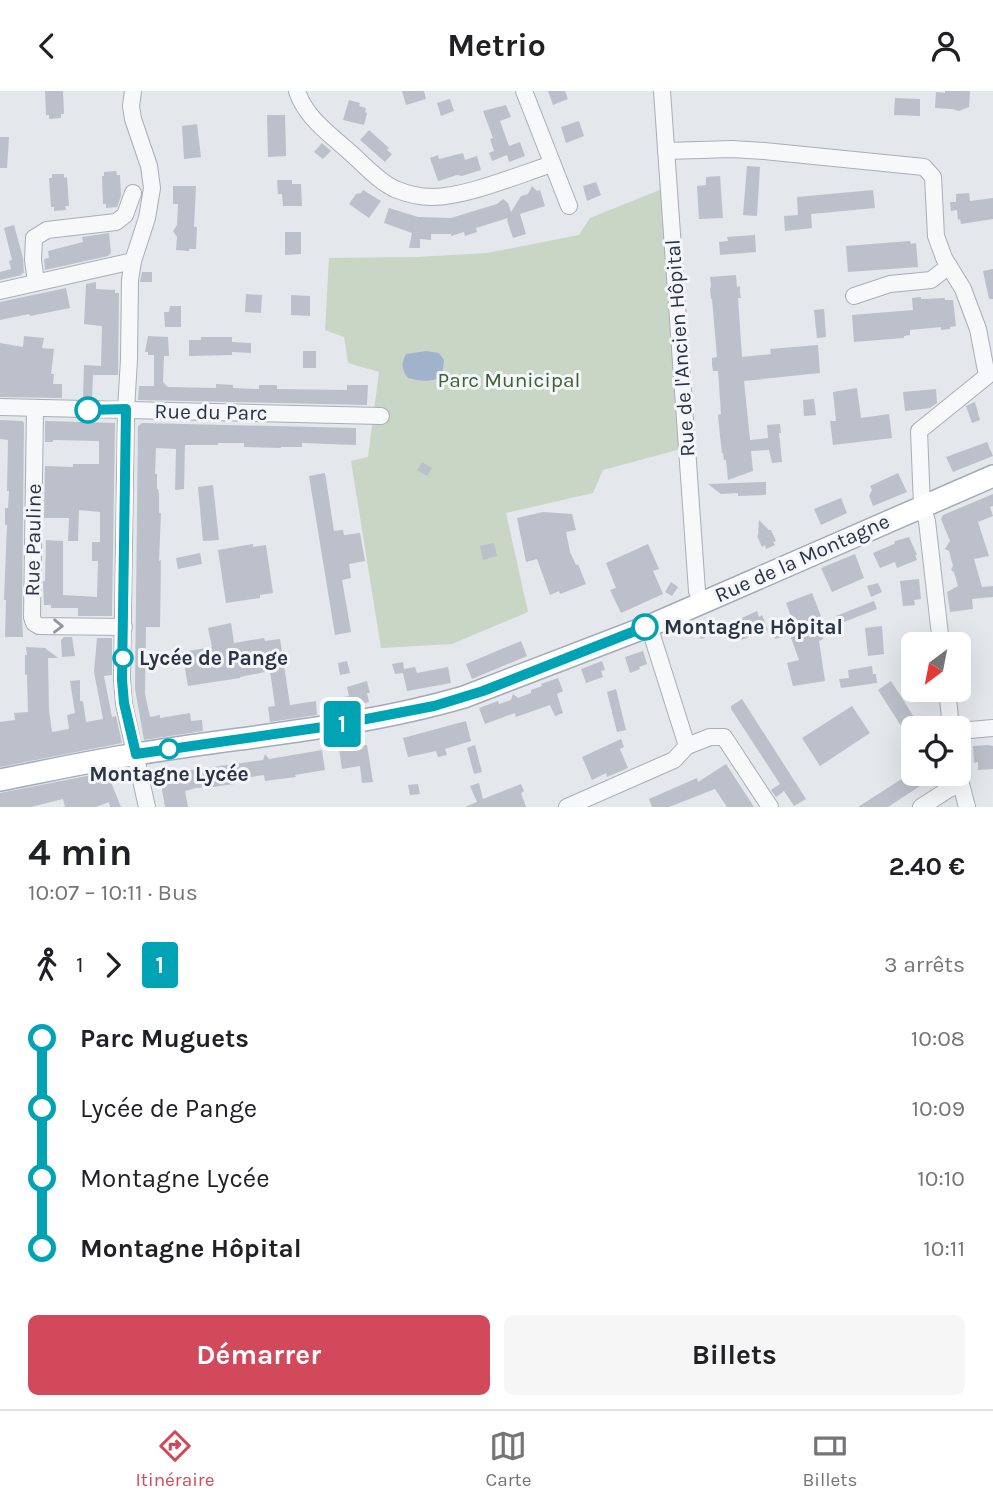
<!DOCTYPE html>
<html lang="fr">
<meta charset="utf-8">
<style>
:root{--surface:#fff;--page:#f6f6f6;--text:#202124;--muted:#757577;--line:#e0e0e0;--accent:#d1495b}
body{margin:0;font-family:Karla,sans-serif;background:var(--page);color:var(--text);height:100vh;display:flex;flex-direction:column;font-size:26px;white-space:nowrap}
*{box-sizing:border-box;margin:0}
p{font-size:23px;color:var(--muted)}
.icon{flex:none;width:38px;height:38px;fill:none;stroke:currentColor;stroke-width:2;stroke-linecap:round;stroke-linejoin:round}
.map{position:relative;height:716px;overflow:hidden}
.panel{display:flex;flex-direction:column;background:var(--surface);flex:1}
.panel>*{flex:none}
.badge{padding:0 14px;border-radius:5px;font-size:24px;line-height:46px}
.needle{width:46px;rotate:212deg}
.tools{position:absolute;left:901px;top:541px;display:grid;gap:14px}
.tools a{display:grid;place-items:center;width:70px;height:70px;border-radius:10px;background:var(--surface);box-shadow:0 7px 28px #0002;font-size:35px}
.map>.badge{position:absolute;translate:-50% -50%;box-shadow:0 0 0 4px #fff}
.legs{display:flex;align-items:center;gap:10px;height:77px;padding:0 28px;font-size:23px}
.legs p{margin-inline-start:auto}
.head{display:flex;align-items:center;justify-content:space-between;height:119px;padding:0 28px}
h1{font-size:38px;font-weight:700;line-height:52px}
.cta{display:flex;gap:14px;margin-top:auto;padding:14px 28px}
.cta a{flex:1;height:80px;border-radius:10px;background:var(--accent);color:#fff;font-size:28px;font-weight:700;line-height:80px;text-align:center}
.cta a+a{background:var(--page);color:var(--text)}
ul{padding:0 28px;list-style:none}
li{display:flex;align-items:center;gap:24px;height:70px;font-size:26px}
li i{display:grid;place-items:center;width:10px;height:100%;margin:0 9px;background:currentColor}
li i::after{content:'';width:18px;height:18px;margin:-9px;border:5px solid;border-radius:50%;background:var(--surface)}
li p{margin-inline-start:auto}
li:first-child i{background:linear-gradient(#0000 50%,currentColor 0)}
li:last-child i{background:linear-gradient(currentColor 50%,#0000 0)}
header{display:flex;justify-content:space-between;align-items:center;height:91px;padding:0 28px;background:var(--surface);font-size:32px;font-weight:700}
.dock{display:flex;justify-content:space-around;align-items:center;height:98px;border-top:2px solid var(--line);background:var(--surface);font-size:19px;color:var(--muted)}
.dock a{display:grid;justify-items:center;gap:4px}
.dock .active{color:var(--accent)}
.map>svg:first-child{display:block}
.green{fill:#c9d6c5}
.water{fill:#9fb4cc}
.building{fill:#bbc0ca}
.lines{fill:none;stroke-linecap:round;stroke-linejoin:round}
.minor-casing{stroke:#a9aeb7;stroke-width:18}
.major-casing{stroke:#a3abb8;stroke-width:24}
.minor{stroke:#f7f8fa;stroke-width:16}
.major{stroke:#fff;stroke-width:21}
.oneway{stroke:#9196a0}
.line-1-casing{stroke:#fff;stroke-width:16}
.line-1{stroke:#00a3b4;stroke-width:10}
.stop-1-dot{fill:#fff;stroke:#00a3b4;stroke-width:3.5}
.labels{text-anchor:middle;stroke-width:6;stroke-linejoin:round;paint-order:stroke}
.street-label{font-size:21px;fill:#2b3445;stroke:#f4f6f9}
.park-label{font-size:21px;fill:#3f6138;stroke:#f4f6f9}
.stop-label{font-size:21px;font-weight:bold;fill:#2b3445;stroke:#f4f6f9;text-anchor:start}
</style>
<header><svg class="icon" aria-label="back" viewBox="0 0 24 24"><path d="M15 5l-7 7 7 7"/></svg>Metrio<svg class="icon" aria-label="person" viewBox="0 0 24 24"><circle cx="12" cy="8" r="4"/><path d="M4 21q1-7 8-7t8 7"/></svg></header>
<div class="map">
<svg width="993" height="716" viewBox="0 0 993 716">
<rect width="100%" height="100%" fill="#e4e7ec"/>
<!-- green -->
<polygon class="green" points="662,98 681,358 603,379 593,402 506,422 528,521 452,553 381,557 351,370 368,366 379,281 348,272 344,246 325,239 329,167 417,166 487,162 579,144 590,127"/>
<!-- water -->
<path class="water" d="M 426,260 L 439,262 L 444,269 L 442,285 C 431,292 420,290 408,287 C 401,278 401,272 406,263 Z"/>
<!-- building -->
<g class="building">
<polygon points="45,0 63,0 64,23 61,23 61,27 49,28 49,24 46,24"/>
<polygon points="402,0 424,0 426,8 406,14"/>
<polygon points="548,0 565,0 568,8 553,14"/>
<polygon points="945,0 970,0 969,16 959,20 952,18 935,17 936,1 945,2"/>
<polygon points="895,7 920,8 920,25 894,24"/>
<polygon points="450,8 454,20 441,25 437,12"/>
<polygon points="349,9 360,12 359,15 366,17 365,21 367,22 364,34 343,29"/>
<polygon points="506,14 511,26 500,30 509,55 520,51 525,65 509,71 507,64 492,70 489,62 494,60 490,48 493,47 483,20"/>
<polygon points="267,24 285,24 286,65 268,66"/>
<polygon points="579,30 584,45 566,52 561,36"/>
<polygon points="197,33 201,66 184,68 182,35"/>
<polygon points="369,39 389,57 387,59 392,63 385,71 360,49"/>
<polygon points="0,46 9,46 7,77 0,77"/>
<polygon points="322,52 331,60 323,68 314,61"/>
<polygon points="463,62 465,69 477,65 481,79 462,85 457,84 438,90 430,67 438,64 439,68"/>
<polygon points="747,75 760,76 757,125 743,124"/>
<polygon points="116,80 117,84 120,84 121,105 117,116 106,117 106,113 103,113 102,85 104,85 104,81"/>
<polygon points="52,83 64,83 64,87 67,86 69,115 65,115 66,119 54,120 54,116 51,116 49,87 52,87"/>
<polygon points="720,85 723,127 699,128 697,95 706,94 706,86"/>
<polygon points="277,89 292,89 292,93 301,93 302,115 283,115 282,103 278,103"/>
<polygon points="596,91 601,104 587,110 583,95"/>
<polygon points="173,95 196,95 194,136 197,136 196,158 189,158 189,160 176,159 177,146 173,140 177,134 178,113 173,113"/>
<polygon points="532,95 537,100 540,99 545,115 520,123 526,143 513,147 507,129 508,127 476,137 477,141 465,145 464,141 451,145 451,143 431,143 431,149 420,148 420,157 409,157 412,142 384,132 389,117 418,126 451,127 497,113 503,108 508,112 511,121 521,105 528,103"/>
<polygon points="363,99 381,110 369,127 349,113 356,103 361,102"/>
<polygon points="873,99 875,117 811,123 812,137 785,140 784,125 798,124 797,106"/>
<polygon points="969,102 970,110 993,107 993,128 961,133 960,128 958,129 957,119 951,120 950,111 956,111 956,103"/>
<polygon points="14,134 23,167 24,182 21,183 22,184 0,189 0,181 11,178 9,170 12,169 4,137"/>
<polygon points="285,141 301,141 301,163 285,164"/>
<polygon points="109,142 111,162 108,165 45,179 44,168 49,167 48,160 83,151 82,146"/>
<polygon points="755,144 756,161 720,164 719,151 728,150 727,146"/>
<polygon points="910,150 911,153 916,152 918,176 848,181 846,155"/>
<polygon points="993,178 993,208 989,208 983,180"/>
<polygon points="142,181 152,181 152,191 140,191"/>
<polygon points="736,184 737,196 740,195 740,202 741,207 738,207 742,266 771,263 770,258 818,254 820,282 744,290 750,349 768,347 767,334 780,333 781,342 779,342 782,371 772,372 769,359 751,360 753,380 728,389 726,369 724,369 723,362 722,362 720,345 718,324 721,323 718,280 713,280 712,274 712,267 717,266 712,208 711,208 710,197 711,196 710,186"/>
<polygon points="96,191 96,198 115,199 115,202 119,202 118,284 93,284 92,308 83,307 84,274 101,275 102,235 84,233 86,193"/>
<polygon points="66,197 70,217 30,225 29,223 0,229 0,211"/>
<polygon points="246,203 262,204 261,222 245,221"/>
<polygon points="291,204 310,205 310,225 291,224"/>
<polygon points="921,206 921,208 945,207 945,209 953,209 956,235 950,236 950,238 941,239 941,236 910,239 910,244 904,245 904,247 854,251 852,224 913,219 912,207"/>
<polygon points="170,215 181,215 181,236 165,236 164,221 169,221"/>
<polygon points="824,218 826,246 817,247 814,219"/>
<polygon points="24,245 44,247 42,257 54,258 51,283 54,283 53,293 62,293 62,307 0,306 0,252 23,256"/>
<polygon points="148,245 168,246 169,265 164,265 163,291 168,296 216,297 216,293 233,294 233,297 259,298 259,294 277,294 277,298 347,299 347,294 368,294 367,314 138,309 139,295 154,295 154,264 148,264 148,261 145,261"/>
<polygon points="201,246 232,246 232,251 251,252 251,262 232,261 232,264 189,265 189,249 201,249"/>
<rect x="303" y="260" width="13" height="17"/>
<polygon points="857,297 861,327 889,323 892,347 833,354 830,330 836,330 833,301"/>
<polygon points="936,298 937,312 930,317 905,320 903,301"/>
<polygon points="814,308 816,324 804,325 803,309"/>
<polygon points="975,311 980,329 972,332 966,315"/>
<polygon points="0,329 22,330 24,332 22,526 23,546 5,546 6,509 4,509 7,434 5,434 5,417 8,417 9,400 7,400 8,349 0,348"/>
<polygon points="45,330 115,332 112,525 78,525 78,517 51,517 51,514 44,514 43,490 45,490 46,449 63,450 63,504 97,506 98,470 92,470 92,451 100,451 100,421 79,419 78,450 68,450 69,427 44,427 45,375 73,376 73,373 99,373 99,350 53,349 53,351 45,351"/>
<polygon points="142,332 356,337 356,354 302,352 302,356 281,356 281,357 244,356 244,352 218,352 218,354 185,354 184,398 175,399 176,358 156,357 155,383 157,383 157,398 158,398 159,403 159,422 161,422 159,470 161,469 160,536 146,536 145,603 150,626 160,624 160,627 190,622 191,630 202,629 203,640 144,649 135,598 138,335"/>
<polygon points="987,351 993,365 953,381 946,366"/>
<polygon points="422,371 432,377 427,385 417,379"/>
<polygon points="325,382 334,440 343,439 344,444 360,442 365,470 349,473 351,487 342,489 351,541 335,544 309,385"/>
<polygon points="898,382 907,401 873,415 869,405 872,399 870,395"/>
<polygon points="766,391 766,403 764,404 738,405 738,402 721,403 708,393"/>
<polygon points="213,394 219,449 203,450 198,396"/>
<polygon points="993,403 993,415 990,416 993,425 978,431 989,465 974,468 982,496 993,495 993,506 972,508 973,518 950,521 947,501 958,495 954,481 951,479 953,475 949,460 945,458 950,450 941,428 943,424"/>
<polygon points="841,407 847,422 821,434 814,418"/>
<polygon points="543,421 572,423 576,439 566,441 570,461 576,474 578,473 586,493 560,503 559,500 550,504 537,468 526,471 517,427"/>
<polygon points="759,429 769,439 771,439 776,450 773,451 775,454 766,458 765,454 762,456 757,445 758,444"/>
<polygon points="909,446 917,464 915,464 917,469 897,477 895,471 880,477 873,462 894,453 895,450"/>
<polygon points="494,452 497,465 483,469 480,455"/>
<polygon points="253,453 253,456 266,454 273,502 260,504 260,507 226,512 218,459"/>
<polygon points="648,453 659,478 653,480 663,503 621,522 610,499 616,497 606,472"/>
<polygon points="200,462 202,473 178,478 176,467"/>
<polygon points="855,463 864,487 832,501 821,477"/>
<polygon points="919,488 921,508 914,509 915,514 903,515 900,490"/>
<polygon points="671,491 678,496 672,505 665,501"/>
<polygon points="878,492 882,501 871,506 867,495"/>
<polygon points="812,502 821,525 818,526 823,540 823,548 819,550 825,590 793,595 787,572 799,569 790,544 775,548 772,536 793,531 786,512"/>
<polygon points="874,510 877,518 839,533 836,525"/>
<polygon points="757,520 759,526 762,524 768,539 741,549 733,531"/>
<polygon points="231,532 234,552 264,547 265,550 280,548 290,614 316,610 317,624 270,631 268,616 275,615 270,580 240,586 240,587 188,595 182,561 212,556 208,537"/>
<polygon points="706,534 710,544 701,548 696,539"/>
<polygon points="882,535 884,563 868,565 865,537"/>
<polygon points="64,546 72,546 75,565 62,566 61,549"/>
<polygon points="97,547 112,547 112,584 104,585 112,626 116,625 122,652 0,676 0,631 15,629 14,622 28,621 27,583 25,584 25,564 27,564 26,556 45,557 58,567 48,567 49,619 52,641 69,638 67,624 75,622 70,590 80,589 80,610 83,610 86,631 103,628 94,581"/>
<polygon points="521,550 527,565 472,588 466,573"/>
<polygon points="643,560 647,573 639,576 640,578 630,582 625,566"/>
<polygon points="347,570 350,582 340,584 338,572"/>
<polygon points="602,570 605,579 601,580 603,586 586,592 581,578"/>
<polygon points="403,571 404,578 415,576 417,582 448,576 451,592 407,600 403,582 395,583 392,573"/>
<polygon points="872,575 873,583 876,583 877,592 841,597 839,588 849,587 848,579"/>
<polygon points="558,587 563,600 557,603 563,622 555,625 550,614 516,626 515,622 485,633 479,617 498,610 499,613 511,609 513,603 518,607 531,602 531,599 542,595 541,593"/>
<polygon points="367,590 370,602 367,602 369,611 361,613 360,615 333,621 331,608 349,605 347,596"/>
<polygon points="891,590 921,637 914,637 914,655 878,599"/>
<polygon points="616,598 626,639 617,641 607,601"/>
<polygon points="742,608 806,708 794,715 784,700 776,706 771,699 780,693 731,618 731,615"/>
<polygon points="852,615 870,642 820,675 802,647"/>
<polygon points="466,630 471,650 445,658 447,664 438,666 436,660 408,666 403,647"/>
<polygon points="621,648 624,656 620,658 628,677 607,686 606,682 592,689 582,666"/>
<polygon points="367,654 373,691 362,692 360,675 342,678 339,658"/>
<polygon points="475,654 482,681 474,683 467,657"/>
<polygon points="988,654 993,655 993,678 978,679 978,671 974,672 973,655"/>
<polygon points="322,659 325,679 295,684 296,686 265,690 264,684 233,689 234,693 206,697 206,696 196,697 185,700 188,716 165,716 160,687 162,683 263,669 265,663 269,668"/>
<polygon points="726,673 754,716 727,716 715,698 669,716 652,716 649,708 697,687 698,691"/>
<polygon points="107,681 121,716 110,716 109,711 96,716 65,716 63,708 31,716 0,716 0,702"/>
<polygon points="911,682 920,695 888,716 858,716"/>
<polygon points="479,692 483,708 521,693 524,700 521,702 526,716 465,716 477,711 470,695"/>
<polygon points="418,693 420,703 410,704 408,694"/>
</g>
<g class="lines">
<defs>
<g id="minor">
<polyline points="133,0 131,15 133,28 149,75 152,97 147,127 133,170 130,189 129,268 126,319 122,589 124,613 147,716"/>
<path d="M 297,0 C 305,25 326,40 345,57 C 361,70 376,89 395,98 C 407,103 420,106 432,106 C 466,106 518,84 552,73"/>
<polyline points="524,0 569,115"/>
<path d="M 662,0 C 673,167 686,333 697,500 L 702,512"/>
<polyline points="666,60 732,58 764,60 924,76 933,86 936,145 944,167 963,198 978,238 987,285 919,340 922,415 927,430 941,553"/>
<polyline points="36,191 33,169 34,147 47,139 116,131 125,124 133,102"/>
<polyline points="0,200 133,170"/>
<polyline points="854,205 890,193 931,189 949,175"/>
<polyline points="0,316 381,325"/>
<polyline points="35,317 32,526 34,532 39,535 124,536"/>
<polyline points="649,535 687,655 710,646 724,646 770,716"/>
<polyline points="947,598 951,637"/>
<polyline points="959,640 993,637"/>
<polyline points="959,685 967,716"/>
<polyline points="567,716 674,669 687,655"/>
<polyline points="921,716 949,698 961,693"/>
</g>
<path id="major" d="M 0,689 C 46,680 91,670 137,663 C 246,645 358,637 464,606 L 649,535 L 993,385"/>
</defs>
<!-- minor casing -->
<use href="#minor" class="minor-casing"/>
<!-- major casing -->
<use href="#major" class="major-casing"/>
<!-- minor -->
<use href="#minor" class="minor"/>
<!-- major -->
<use href="#major" class="major"/>
</g>
<!-- one-way arrows -->
<defs><path id="oneway-chevron" d="M-2-3.5L2.5 0L-2 3.5" fill="none" stroke-width="1.6" stroke-linecap="round" stroke-linejoin="round" transform="scale(1.75)"/></defs>
<use class="oneway" href="#oneway-chevron" transform="translate(58 535) rotate(1)"/>
<g class="lines">
<defs>
<polyline id="line-1" points="88,319 126,318 122,589 124,612 136,663 330,635 434,615 483,600 645,536"/>
</defs>
<!-- line-1 casing -->
<use href="#line-1" class="line-1-casing"/>
<!-- line-1 -->
<use href="#line-1" class="line-1"/>
</g>
<!-- markers -->
<g class="stop-1-dot">
<circle cx="88" cy="319" r="12"/>
<circle cx="645" cy="536" r="12"/>
<circle cx="123" cy="567" r="9"/>
<circle cx="169" cy="658" r="9"/>
</g>
<g class="labels">
<!-- street labels -->
<g class="street-label">
<text transform="translate(680 257) rotate(-94)" y="7">Rue de l'Ancien Hôpital</text>
<text transform="translate(211 321) rotate(1)" y="7">Rue du Parc</text>
<text transform="translate(33 449) rotate(-89)" y="7">Rue Pauline</text>
<text transform="translate(802 467) rotate(-24)" y="7">Rue de la Montagne</text>
</g>
<!-- park labels -->
<g class="park-label">
<text x="509" y="296">Parc Municipal</text>
</g>
<!-- stop labels -->
<g class="stop-label">
<text x="664" y="543">Montagne Hôpital</text>
<text x="139" y="574">Lycée de Pange</text>
<text x="169" y="690" text-anchor="middle">Montagne Lycée</text>
</g>
</g>
</svg>
<div class="tools">
<a><svg class="needle" viewBox="-14 -14 28 28"><path d="M0-13l5 13h-10z" fill="#e53935"/><path d="M0 13l5-13h-10z" fill="#757577"/></svg></a>
<a><svg class="icon" aria-label="locate" viewBox="0 0 24 24"><circle cx="12" cy="12" r="6"/><path d="M12 2v4M12 18v4M2 12h4M18 12h4"/></svg></a>
</div>
<b class="badge" style="left:342px;top:633px;background:#00a3b4;color:#fff">1</b>
</div>
<section class="panel">
<div class="head"><div><h1>4 min</h1><p>10:07 – 10:11 · Bus</p></div><b>2.40 €</b></div>
<div class="legs"><svg class="icon" aria-label="walk" viewBox="0 0 24 24"><circle cx="13" cy="4" r="2"/><path d="M13 8l-2 6 4 7M11 14l-3 7M7 12l3-4h3l4 4"/></svg>1<svg class="icon" aria-label="forward" viewBox="0 0 24 24"><path d="M9 5l7 7-7 7"/></svg><b class="badge" style="background:#00a3b4;color:#fff">1</b><p>3 arrêts</p></div>
<ul>
<li><i style="color:#00a3b4"></i><b>Parc Muguets</b><p>10:08</p></li>
<li><i style="color:#00a3b4"></i><span>Lycée de Pange</span><p>10:09</p></li>
<li><i style="color:#00a3b4"></i><span>Montagne Lycée</span><p>10:10</p></li>
<li><i style="color:#00a3b4"></i><b>Montagne Hôpital</b><p>10:11</p></li>
</ul>
<div class="cta"><a>Démarrer</a><a>Billets</a></div>
</section>
<nav class="dock">
<a class="active"><svg class="icon" aria-label="directions" viewBox="0 0 24 24"><path d="M12 3l9 9-9 9-9-9zM9 14v-3h6M13 9l2 2-2 2"/></svg>Itinéraire</a>
<a><svg class="icon" aria-label="map" viewBox="0 0 24 24"><path d="M3 6l6-2 6 2 6-2v14l-6 2-6-2-6 2zM9 4v14M15 6v14"/></svg>Carte</a>
<a><svg class="icon" aria-label="tickets" viewBox="0 0 24 24"><path d="M3 7h18v10H3zM15 7v10"/></svg>Billets</a>
</nav>
